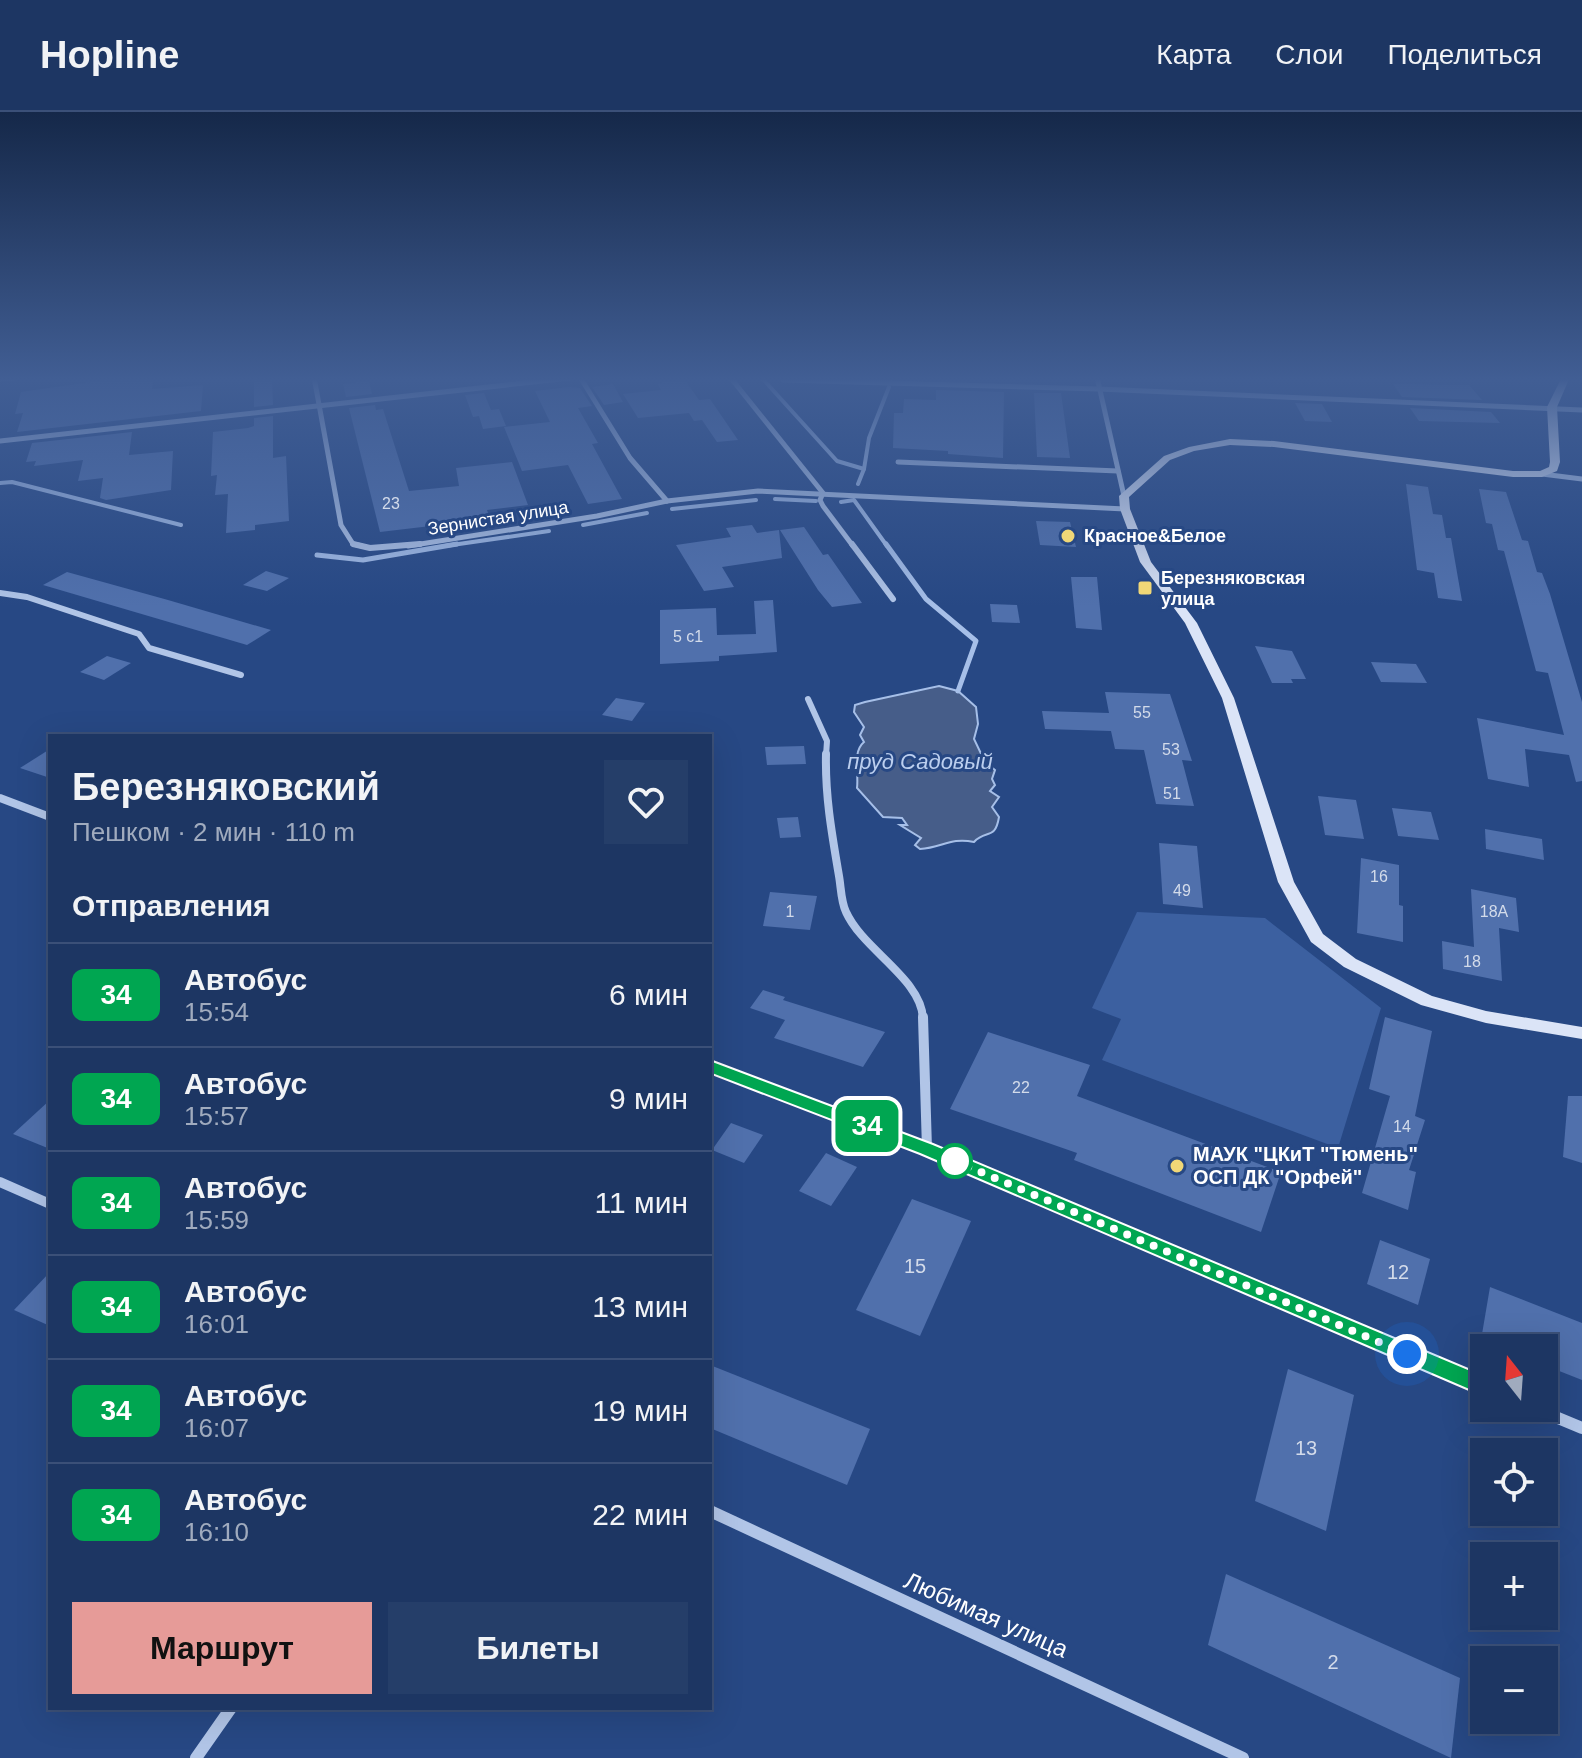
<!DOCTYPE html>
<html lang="ru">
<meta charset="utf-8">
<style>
:root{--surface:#1d3663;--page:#253e69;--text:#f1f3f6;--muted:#a0abbe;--line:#3b5078;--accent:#e69b98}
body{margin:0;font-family:Arial,sans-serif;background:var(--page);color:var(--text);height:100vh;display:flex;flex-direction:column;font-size:30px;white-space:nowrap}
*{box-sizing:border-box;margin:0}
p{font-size:26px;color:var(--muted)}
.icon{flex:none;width:44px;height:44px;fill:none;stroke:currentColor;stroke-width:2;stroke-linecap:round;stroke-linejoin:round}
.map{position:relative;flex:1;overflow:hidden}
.sheet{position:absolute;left:48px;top:622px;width:664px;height:976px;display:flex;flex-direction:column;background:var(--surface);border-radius:0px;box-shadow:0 8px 32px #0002,0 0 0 2px var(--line)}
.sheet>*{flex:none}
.badge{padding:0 16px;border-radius:12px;font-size:28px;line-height:52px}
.needle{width:52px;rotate:343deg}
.buttons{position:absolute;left:1470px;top:1222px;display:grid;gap:16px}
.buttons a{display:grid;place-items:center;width:88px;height:88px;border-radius:0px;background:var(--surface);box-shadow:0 8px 32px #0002,0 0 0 2px var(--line);font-size:40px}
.you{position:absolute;width:40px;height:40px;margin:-20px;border:6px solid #fff;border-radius:50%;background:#1a73e8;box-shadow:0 0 0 12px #1a73e833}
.map>.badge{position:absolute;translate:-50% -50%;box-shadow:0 0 0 4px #fff}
h2{padding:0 24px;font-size:30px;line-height:72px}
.round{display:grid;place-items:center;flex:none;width:84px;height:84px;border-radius:0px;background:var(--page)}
.overview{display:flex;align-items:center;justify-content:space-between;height:136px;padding:0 24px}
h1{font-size:38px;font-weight:700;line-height:60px}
.primary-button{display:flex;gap:16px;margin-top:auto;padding:16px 24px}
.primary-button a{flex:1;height:92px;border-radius:0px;background:var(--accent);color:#111;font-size:32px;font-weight:700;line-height:92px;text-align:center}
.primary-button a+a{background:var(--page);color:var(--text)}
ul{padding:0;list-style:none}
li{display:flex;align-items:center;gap:24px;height:104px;padding:0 24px;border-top:2px solid var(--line)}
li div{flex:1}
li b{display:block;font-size:30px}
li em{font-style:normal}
li .badge{min-width:88px;font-weight:700;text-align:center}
header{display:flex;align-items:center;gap:48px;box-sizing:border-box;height:112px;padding:0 40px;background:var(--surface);border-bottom:2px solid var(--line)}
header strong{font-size:38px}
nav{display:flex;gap:44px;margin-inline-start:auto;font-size:28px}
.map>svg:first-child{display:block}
.green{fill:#3c60a0}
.water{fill:#465d89;stroke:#a6bfe8;stroke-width:2}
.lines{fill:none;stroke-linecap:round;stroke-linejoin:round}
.stream-far1{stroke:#a6bfe8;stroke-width:4}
.stream{stroke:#a6bfe8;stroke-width:5}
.building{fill:#5070ac}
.street-far4{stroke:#b1c5e7;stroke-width:5}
.street-far3{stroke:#b1c5e7;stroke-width:6}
.street-far2{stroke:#b1c5e7;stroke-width:8}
.street-far1{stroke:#b1c5e7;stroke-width:10}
.street{stroke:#b1c5e7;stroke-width:12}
.secondary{fill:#dbe4f7;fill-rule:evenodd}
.line{fill:#00a651;stroke:#fff;stroke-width:2}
.walk{stroke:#fff;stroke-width:8;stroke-dasharray:0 14.4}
.poi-dot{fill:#f0d777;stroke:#274884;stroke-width:3}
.stop-dot{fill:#fff;stroke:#00a651;stroke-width:4}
.labels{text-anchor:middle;stroke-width:6;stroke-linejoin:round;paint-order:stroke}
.number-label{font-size:16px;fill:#d3dbea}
.far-street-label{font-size:18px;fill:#fff;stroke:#274884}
.far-poi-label{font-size:18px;font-weight:bold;fill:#fff;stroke:#274884;text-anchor:start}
.poi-label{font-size:20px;font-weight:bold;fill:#fff;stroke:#274884;text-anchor:start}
.near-number-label{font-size:20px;fill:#d3dbea}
.water-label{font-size:22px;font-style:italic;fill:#bccfef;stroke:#274884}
.near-street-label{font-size:24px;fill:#fff;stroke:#274884}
</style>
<header>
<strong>Hopline</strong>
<nav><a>Карта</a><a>Слои</a><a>Поделиться</a></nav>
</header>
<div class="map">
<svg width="1582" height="1646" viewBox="0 0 1582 1646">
<rect width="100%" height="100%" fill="#274884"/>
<!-- green -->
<polygon class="green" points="1137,800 1265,806 1381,896 1338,1036 1102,948 1121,907 1092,896"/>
<!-- water -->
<path class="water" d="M 939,574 L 958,579 L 976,595 L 978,612 L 974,627 L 985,650 L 995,658 L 992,667 L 995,673 L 990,679 L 999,685 L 992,695 L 999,705 C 995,729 986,717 974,730 C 950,725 942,736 920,737 L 915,733 L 921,726 L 900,713 L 907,713 L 902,706 L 883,705 L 857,676 C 859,661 852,640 864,630 L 860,623 L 864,615 L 854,600 L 855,593 L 865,590 Z"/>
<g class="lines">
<!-- stream-far1 -->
<g class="stream-far1">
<polyline points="761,265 837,349 864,357 858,372"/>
<polyline points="864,357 869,326 889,275"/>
<polyline points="0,371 12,370 181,413"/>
<polyline points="775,387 816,389"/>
<polyline points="841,390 854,388 887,434"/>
<polyline points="672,397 756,388"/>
<polyline points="583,413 647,401"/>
<polyline points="445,434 549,419"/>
</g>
<!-- stream -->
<g class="stream">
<polyline points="886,432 926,487 976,529 958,579"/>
<polyline points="317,443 363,448 457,432"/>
</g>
</g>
<!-- building -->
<g class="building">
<polygon points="126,265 154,265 152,277 203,273 201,299 17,320 23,301 15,302 21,280"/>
<polygon points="272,266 273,293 254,295 254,267"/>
<polygon points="685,268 699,288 710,287 738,328 717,330 702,308 694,309 689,301 638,306 623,282 661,278 658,272 662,270"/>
<polygon points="369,269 372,282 346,285 343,272"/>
<polygon points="613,272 623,290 604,293 592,275"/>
<polygon points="1393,272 1469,273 1482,288 1402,285"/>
<polygon points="569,275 580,276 592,294 578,296 598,331 592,332 622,387 588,392 568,353 522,359 504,315 550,310 535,279"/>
<polygon points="936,278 1004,280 1003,346 948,342 948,339 893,336 894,301 903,301 904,287 936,288"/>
<polygon points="484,281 491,298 499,297 506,314 483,317 479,304 473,305 465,283"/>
<polygon points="1034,281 1061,281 1070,346 1037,345"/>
<polygon points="1295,291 1322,292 1332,310 1305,309"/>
<polygon points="375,293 376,298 383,297 409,379 459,374 456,356 512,350 528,393 487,398 490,407 380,420 349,296"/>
<polygon points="1410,296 1491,300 1500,311 1419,309"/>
<polygon points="273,304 273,346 286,344 289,409 255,413 255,418 226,421 228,382 215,383 217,363 211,364 213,320 248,316 254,314 254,306"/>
<polygon points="132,320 129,343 173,339 171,378 106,388 100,386 103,366 78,369 83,348 34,354 36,349 26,350 32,331"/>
<polygon points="1406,372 1428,375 1433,402 1442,403 1446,426 1451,426 1462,489 1438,486 1434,461 1417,458"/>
<polygon points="1479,377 1506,380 1522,428 1528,429 1537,460 1542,461 1550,482 1582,590 1582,669 1576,670 1569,643 1525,637 1529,675 1488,667 1477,606 1564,623 1548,561 1536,559 1504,439 1498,438 1492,412 1486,411"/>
<polygon points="1036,409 1070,410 1076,435 1040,433"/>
<polygon points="752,413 757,421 779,418 782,446 722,455 734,475 704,479 676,433 731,425 726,416"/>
<polygon points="804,415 823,443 828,442 862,491 832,495 818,478 780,418"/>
<polygon points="266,459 289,466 267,479 243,473"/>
<polygon points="67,460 168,488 271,518 247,533 43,473"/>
<polygon points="1071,465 1097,465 1102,518 1076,516"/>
<polygon points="773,488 777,540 719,544 719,549 660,552 660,498 716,496 717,523 756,522 754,489"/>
<polygon points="990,492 1017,493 1020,511 992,510"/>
<polygon points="1255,534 1292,539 1306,567 1291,567 1293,571 1272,571"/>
<polygon points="107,544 131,551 104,568 80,560"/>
<polygon points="1371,550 1416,552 1427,571 1381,570"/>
<polygon points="1105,580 1170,582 1192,649 1182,648 1194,694 1156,692 1144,638 1115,637 1111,619 1045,617 1042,599 1109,601"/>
<polygon points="616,586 645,591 632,609 602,603"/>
<polygon points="804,634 806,652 767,653 765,635"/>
<polygon points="50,637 50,666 20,656"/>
<polygon points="1318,684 1356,688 1364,727 1325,723"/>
<polygon points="1392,696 1431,700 1439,728 1398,724"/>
<polygon points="798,705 801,725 780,726 777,706"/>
<polygon points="1485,717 1542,727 1544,748 1486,737"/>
<polygon points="1159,731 1197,734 1203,796 1163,792"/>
<polygon points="1361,746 1399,753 1399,793 1403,794 1403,830 1357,821"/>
<polygon points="1471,777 1516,786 1519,820 1499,816 1502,869 1443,857 1442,829 1474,835"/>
<polygon points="770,780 817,784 810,818 763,814"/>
<polygon points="763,878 785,885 783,888 885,920 863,955 774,926 785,908 750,896"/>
<polygon points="1385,905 1432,919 1415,1004 1425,1008 1409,1058 1416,1060 1408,1098 1362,1081 1390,984 1369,977"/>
<polygon points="988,920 1090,953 1077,984 1281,1060 1261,1120 1074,1048 1077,1041 950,997"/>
<polygon points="1568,984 1582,984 1582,1051 1563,1045"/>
<polygon points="50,988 50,1037 13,1022"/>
<polygon points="731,1011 763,1023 744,1051 712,1038"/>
<polygon points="826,1041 857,1055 831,1094 799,1079"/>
<polygon points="912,1087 971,1109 920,1224 856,1198"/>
<polygon points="1380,1128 1430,1147 1418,1193 1367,1172"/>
<polygon points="50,1160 50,1214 14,1198"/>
<polygon points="1490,1175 1582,1211 1582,1268 1544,1253 1544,1236 1502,1236 1481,1228"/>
<polygon points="710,1253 870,1317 847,1373 710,1316"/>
<polygon points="1288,1257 1354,1283 1326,1419 1255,1389"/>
<polygon points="1226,1462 1460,1566 1451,1646 1208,1533"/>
</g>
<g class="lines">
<!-- street-far4 -->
<g class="street-far4">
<polyline points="314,265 341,413 353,432 362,434"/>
<polyline points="580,265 630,346 667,389"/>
<polyline points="730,265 823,381 820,388 823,394 853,434"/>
<polyline points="1097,265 1124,384"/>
<polyline points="0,267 23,265"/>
<polyline points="783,268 1099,277 1582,298"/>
<polyline points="0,329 579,265"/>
<polyline points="898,350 1118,359"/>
<polyline points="1542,362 1582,367"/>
<polyline points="408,434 597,404 667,389 758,379 1125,397"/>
</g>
<!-- street-far3 -->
<g class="street-far3">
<polyline points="353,432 370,436 420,432"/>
<polyline points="852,432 893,487"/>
<polyline points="0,481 27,485 139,522 149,536 241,563"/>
<polyline points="808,587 827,629 826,644"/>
</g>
<!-- street-far2 -->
<g class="street-far2">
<path d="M 826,642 C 825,684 832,723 839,764 C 841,775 841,790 846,800 C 863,838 922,867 923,907"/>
<polyline points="0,686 50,705"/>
</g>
<!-- street-far1 -->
<g class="street-far1">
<polyline points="923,905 927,1037"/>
<polyline points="710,955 927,1037 1394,1236"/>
<polyline points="0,1070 50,1092"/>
</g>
<!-- street -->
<g class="street">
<polyline points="1389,1234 1484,1274"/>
<polyline points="1534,1296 1582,1316"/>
<polyline points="710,1399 1243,1646"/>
<polyline points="196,1646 231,1596"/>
</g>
<!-- secondary -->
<polygon class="secondary" points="1562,265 1570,265 1557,295 1560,350 1557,359 1542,365 1513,365 1274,335 1230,333 1194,339 1170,348 1129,385 1130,397 1151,450 1197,511 1234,586 1294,770 1323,822 1356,847 1432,884 1486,899 1582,915 1582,927 1486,911 1421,893 1344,855 1311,830 1278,770 1222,586 1185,511 1140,450 1120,397 1119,384 1164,344 1189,335 1230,327 1274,329 1513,359 1540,359 1549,355 1550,350 1547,295"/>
</g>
<!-- sky -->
<linearGradient id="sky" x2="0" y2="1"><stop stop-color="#152849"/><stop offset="0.54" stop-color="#415e94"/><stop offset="1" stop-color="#415e94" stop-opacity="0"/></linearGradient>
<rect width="1582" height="495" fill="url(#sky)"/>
<!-- line -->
<polygon class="line" points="710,948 933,1032 1492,1267 1495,1274 1492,1281 1484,1284 1476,1281 920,1042 704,959 701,955 704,950"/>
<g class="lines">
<!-- walk -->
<polyline class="walk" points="955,1049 1407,1242"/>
</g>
<!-- markers -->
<g class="poi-dot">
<circle cx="1068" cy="424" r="8"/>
<rect x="1137" y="468" width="16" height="16" rx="4"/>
<circle cx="1177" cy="1054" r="8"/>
</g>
<circle class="stop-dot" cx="955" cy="1049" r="16"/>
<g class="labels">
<!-- number labels -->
<g class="number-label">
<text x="391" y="397">23</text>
<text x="688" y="530">5 с1</text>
<text x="1142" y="606">55</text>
<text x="1171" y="643">53</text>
<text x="1172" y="687">51</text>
<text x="1379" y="770">16</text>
<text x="1182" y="784">49</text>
<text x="790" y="805">1</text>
<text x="1494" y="805">18А</text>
<text x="1472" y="855">18</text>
<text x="1021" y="981">22</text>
<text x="1402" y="1020">14</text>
</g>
<!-- far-street labels -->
<g class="far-street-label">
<text transform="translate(498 406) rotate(-9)" y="6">Зернистая улица</text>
</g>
<!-- far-poi labels -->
<g class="far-poi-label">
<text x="1084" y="430">Красное&amp;Белое</text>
<text x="1161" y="472">Березняковская<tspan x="1161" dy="21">улица</tspan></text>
</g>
<!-- poi labels -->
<g class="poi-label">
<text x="1193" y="1049">МАУК "ЦКиТ "Тюмень"<tspan x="1193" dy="23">ОСП ДК "Орфей"</tspan></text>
</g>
<!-- near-number labels -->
<g class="near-number-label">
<text x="915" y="1161">15</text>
<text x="1398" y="1167">12</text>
<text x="1306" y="1343">13</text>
<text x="1333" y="1557">2</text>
</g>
<!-- water labels -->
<g class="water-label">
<text x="920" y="657">пруд Садовый</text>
</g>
<!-- near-street labels -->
<g class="near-street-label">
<text transform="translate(986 1503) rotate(24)" y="8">Любимая улица</text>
</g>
</g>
</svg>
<div class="buttons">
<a><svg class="needle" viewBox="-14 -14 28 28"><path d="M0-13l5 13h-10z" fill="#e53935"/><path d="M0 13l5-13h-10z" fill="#a0abbe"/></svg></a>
<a><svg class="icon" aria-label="locate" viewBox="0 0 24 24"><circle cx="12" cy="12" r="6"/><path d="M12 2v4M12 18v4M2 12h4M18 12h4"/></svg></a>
<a>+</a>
<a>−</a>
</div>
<div class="you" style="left:1407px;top:1242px"></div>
<b class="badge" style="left:867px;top:1014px;background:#00a651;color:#fff">34</b>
<section class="sheet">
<div class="overview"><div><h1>Березняковский</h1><p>Пешком · 2 мин · 110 m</p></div><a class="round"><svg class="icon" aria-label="heart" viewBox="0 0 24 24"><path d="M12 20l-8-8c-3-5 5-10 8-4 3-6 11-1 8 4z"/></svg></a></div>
<h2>Отправления</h2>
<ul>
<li><span class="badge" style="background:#00a651;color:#fff">34</span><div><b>Автобус</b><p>15:54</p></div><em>6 мин</em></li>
<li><span class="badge" style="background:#00a651;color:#fff">34</span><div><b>Автобус</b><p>15:57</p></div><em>9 мин</em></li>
<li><span class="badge" style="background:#00a651;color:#fff">34</span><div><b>Автобус</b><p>15:59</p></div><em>11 мин</em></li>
<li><span class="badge" style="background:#00a651;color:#fff">34</span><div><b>Автобус</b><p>16:01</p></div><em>13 мин</em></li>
<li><span class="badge" style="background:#00a651;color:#fff">34</span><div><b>Автобус</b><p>16:07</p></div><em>19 мин</em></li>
<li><span class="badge" style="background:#00a651;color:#fff">34</span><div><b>Автобус</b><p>16:10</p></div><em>22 мин</em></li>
</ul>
<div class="primary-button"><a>Маршрут</a><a>Билеты</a></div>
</section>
</div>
